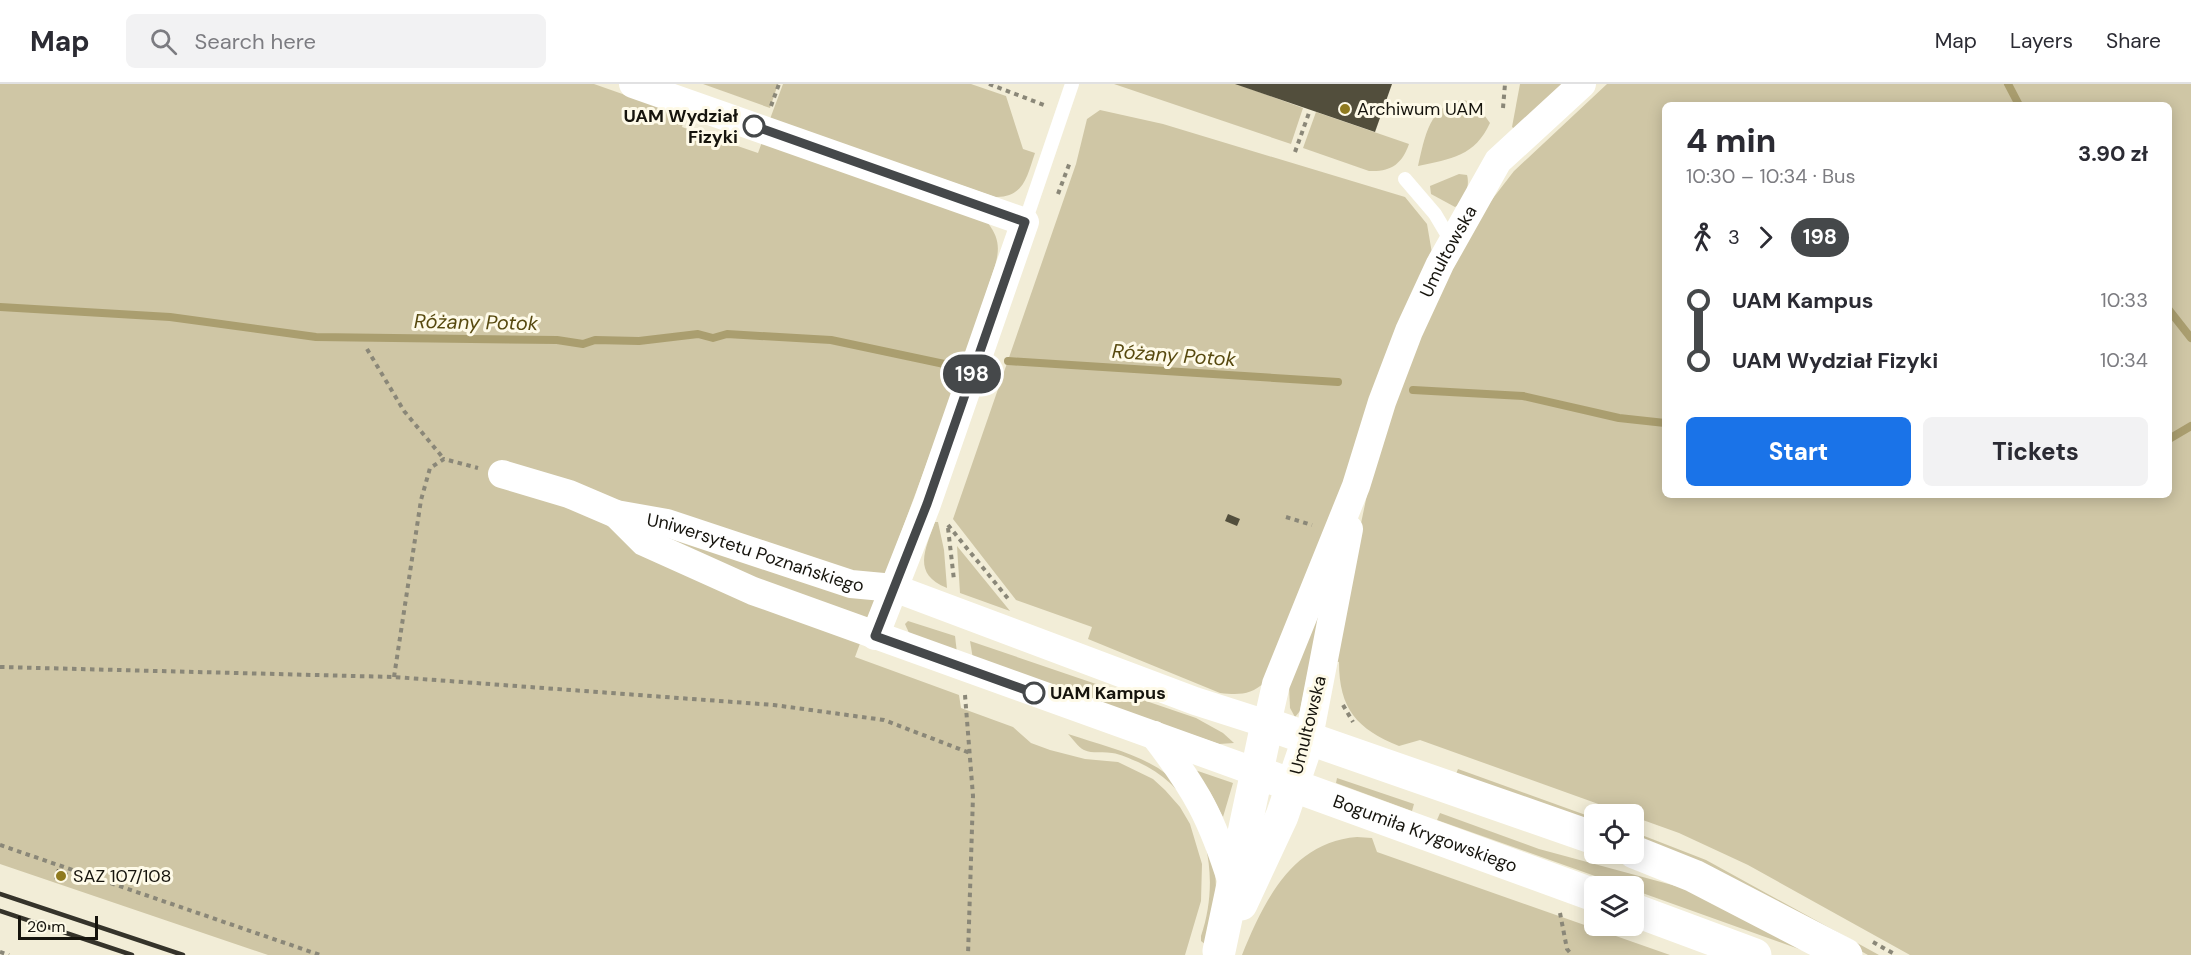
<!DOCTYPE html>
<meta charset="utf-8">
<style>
:root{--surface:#fff;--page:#f2f2f3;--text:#2b2b33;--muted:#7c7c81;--line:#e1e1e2;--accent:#1a73e8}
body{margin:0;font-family:"DM Sans",sans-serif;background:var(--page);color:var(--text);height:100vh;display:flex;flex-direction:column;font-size:22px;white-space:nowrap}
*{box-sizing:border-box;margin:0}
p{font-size:20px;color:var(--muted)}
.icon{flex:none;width:33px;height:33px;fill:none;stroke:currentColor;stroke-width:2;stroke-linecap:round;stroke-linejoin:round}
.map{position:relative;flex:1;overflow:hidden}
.details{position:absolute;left:1662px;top:18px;width:510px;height:396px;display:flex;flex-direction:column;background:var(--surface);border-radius:9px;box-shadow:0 3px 15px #0003}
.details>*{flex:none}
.badge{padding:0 12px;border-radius:20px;font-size:21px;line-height:39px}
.buttons{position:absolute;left:1584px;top:720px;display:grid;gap:12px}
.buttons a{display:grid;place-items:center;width:60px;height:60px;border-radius:9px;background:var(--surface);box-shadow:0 3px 15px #0003;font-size:30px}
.scale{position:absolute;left:18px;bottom:15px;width:80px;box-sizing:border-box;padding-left:6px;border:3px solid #16140d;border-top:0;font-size:16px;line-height:21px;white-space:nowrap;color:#16140d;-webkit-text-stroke:4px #fefae8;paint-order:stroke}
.map>.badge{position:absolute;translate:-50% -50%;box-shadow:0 0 0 3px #fff}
.legs{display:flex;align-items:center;gap:9px;height:66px;padding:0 24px;font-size:20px}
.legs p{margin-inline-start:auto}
.overview{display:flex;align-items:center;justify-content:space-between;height:102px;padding:0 24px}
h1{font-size:33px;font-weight:800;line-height:45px}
.button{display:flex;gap:12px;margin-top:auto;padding:12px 24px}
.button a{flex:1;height:69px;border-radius:9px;background:var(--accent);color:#fff;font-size:24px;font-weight:800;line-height:69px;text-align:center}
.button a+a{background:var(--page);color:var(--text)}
ul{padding:0 24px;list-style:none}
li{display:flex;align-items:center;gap:21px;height:60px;font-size:22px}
li i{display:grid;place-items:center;width:9px;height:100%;margin:0 8px;background:currentColor}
li i::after{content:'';width:15px;height:15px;margin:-8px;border:4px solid;border-radius:50%;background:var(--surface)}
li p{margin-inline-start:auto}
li:first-child i{background:linear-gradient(#0000 50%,currentColor 0)}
li:last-child i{background:linear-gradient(currentColor 50%,#0000 0)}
header{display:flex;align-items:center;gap:36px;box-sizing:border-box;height:84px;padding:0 30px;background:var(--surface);border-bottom:2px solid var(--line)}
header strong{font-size:28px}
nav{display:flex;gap:33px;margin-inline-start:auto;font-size:21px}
.search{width:420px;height:54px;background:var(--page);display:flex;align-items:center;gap:15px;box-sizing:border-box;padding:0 21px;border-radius:9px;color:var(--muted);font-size:22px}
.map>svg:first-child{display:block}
.green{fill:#cfc6a5;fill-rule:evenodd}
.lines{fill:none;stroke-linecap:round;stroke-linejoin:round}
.stream{stroke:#aa9e6f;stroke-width:8}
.building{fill:#524e3c}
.path{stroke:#8a8778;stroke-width:4;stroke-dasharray:4.5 4.5;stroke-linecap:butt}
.service{stroke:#fff;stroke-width:14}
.minor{stroke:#fff;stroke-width:28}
.tertiary{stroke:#fff;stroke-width:33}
.rail{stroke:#35332a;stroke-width:4.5}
.line-1-casing{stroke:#fff;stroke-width:14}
.line-1{stroke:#45484a;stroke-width:9}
.poi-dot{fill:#8f7a1f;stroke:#fefae8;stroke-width:2}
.stop-1-dot{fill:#fff;stroke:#45484a;stroke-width:3}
.labels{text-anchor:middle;stroke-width:6;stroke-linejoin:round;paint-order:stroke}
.poi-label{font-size:18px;fill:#16140d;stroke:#fefae8;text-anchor:start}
.stop-label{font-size:18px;font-weight:bold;fill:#16140d;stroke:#fefae8;text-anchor:end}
.street-label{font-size:18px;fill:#16140d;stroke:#fefae8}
.water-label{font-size:20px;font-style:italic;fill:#57490f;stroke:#fefae8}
</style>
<header>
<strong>Map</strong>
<div class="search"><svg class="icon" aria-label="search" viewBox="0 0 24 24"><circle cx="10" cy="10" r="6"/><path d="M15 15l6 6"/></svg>Search here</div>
<nav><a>Map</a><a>Layers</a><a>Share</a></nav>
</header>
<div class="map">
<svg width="2191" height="871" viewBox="0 0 2191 871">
<rect width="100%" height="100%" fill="#f2edd7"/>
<!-- green -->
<g class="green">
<path d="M 0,0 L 594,0 L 685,32 L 682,43 L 758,69 L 762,58 L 988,139 C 999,154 1000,164 995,182 L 956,300 L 855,573 L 959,611 L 961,624 L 1013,643 L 1031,659 L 1050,666 L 1085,675 L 1118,678 L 1153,695 L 1165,706 L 1180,723 L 1190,740 L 1202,780 L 1201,817 L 1185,871 L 268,871 L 0,780 Z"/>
<polygon points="703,0 778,0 770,24"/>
<path d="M 783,0 L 971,0 L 1006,12 L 1023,65 L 1035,69 C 1027,92 1024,114 995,113 L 770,35 Z"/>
<polygon points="1114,0 1237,0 1303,24 1291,60"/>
<polygon points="1520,0 1565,0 1516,46 1512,43"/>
<path d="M 1607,0 L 2191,0 L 2191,871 L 1910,871 L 1748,781 L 1679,749 L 1420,656 L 1399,662 C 1357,645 1339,625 1339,578 L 1332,577 L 1368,406 L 1416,252 L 1487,122 L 1514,87 ZM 1665,21 L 2169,21 L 2169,411 L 1665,411 Z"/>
<path d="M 1464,16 L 1476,20 L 1490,39 C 1475,72 1451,75 1418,82 C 1425,53 1429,20 1464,16 Z"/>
<path d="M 1100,26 L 1163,40 L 1405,113 L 1427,140 L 1433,175 L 1265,598 C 1251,611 1239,611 1220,609 L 1088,555 L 1092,543 L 1016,516 L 953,435 L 1076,80 L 1087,35 Z"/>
<path d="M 1316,28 L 1409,60 C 1402,80 1391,88 1369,87 L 1303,64 Z"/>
<path d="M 1459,90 L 1467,91 C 1470,102 1465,118 1455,123 L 1431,110 L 1430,102 Z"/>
<path d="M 935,438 L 938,438 L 944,466 L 947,504 C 912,490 925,466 935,438 Z"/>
<polygon points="957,462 1010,527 960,509"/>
<polygon points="1332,470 1300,627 1295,633 1290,624 1289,601"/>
<polygon points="908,537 955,552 957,569 909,549 905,540"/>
<polygon points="970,557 1196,634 1223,649 1234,659 1219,660 973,575"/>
<path d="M 1068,650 C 1098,660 1132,668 1158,684 C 1216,722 1227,801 1206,861 L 1201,857 L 1201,852 C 1223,787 1205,708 1138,678 C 1130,675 1121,670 1112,669 C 1102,667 1093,670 1084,666 C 1078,663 1073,655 1068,650 Z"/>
<polygon points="1192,685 1233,699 1223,733 1210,708"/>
<polygon points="1458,685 1594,734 1594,739 1456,690"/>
<polygon points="1337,694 1414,720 1412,727 1336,699"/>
<polygon points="1440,729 1539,765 1687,805 1813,870 1634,806 1634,802 1623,802 1437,736"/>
<polygon points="1634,748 1706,776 1879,871 1868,871 1738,799 1634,753"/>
<path d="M 1357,753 L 1372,754 L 1377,768 L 1670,871 L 1242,871 C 1264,817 1292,758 1357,753 Z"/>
</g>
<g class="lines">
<!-- stream -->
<g class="stream">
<polyline points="2008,0 2019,21"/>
<polyline points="0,223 170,233 316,253 557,256 583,260 595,256 639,257 698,250 713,254 727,250 831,256 949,281"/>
<polyline points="2169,226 2191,254"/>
<polyline points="1008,277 1338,298"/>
<polyline points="1413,306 1523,312 1619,334 1665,339"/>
<polyline points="2169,355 2191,342"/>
</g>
</g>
<!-- building -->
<g class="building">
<polygon points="1235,0 1392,0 1375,48"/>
<polygon points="1228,430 1240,435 1237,442 1225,437"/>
<polygon points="57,785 68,789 65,798 54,795"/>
</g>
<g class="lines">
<!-- path -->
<g class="path">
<polyline points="989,0 1044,21"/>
<polyline points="771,22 779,0"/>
<polyline points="1503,24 1505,0"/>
<polyline points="1295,68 1310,26"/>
<polyline points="1058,110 1070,78"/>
<polyline points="367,265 404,327 444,375"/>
<polyline points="1286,433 1312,441"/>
<polyline points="948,441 1010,517"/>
<polyline points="948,444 954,496"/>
<polyline points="0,583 394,593 774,621 884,636 970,669"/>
<polyline points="394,593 421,416 430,384 444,375 478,384"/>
<polyline points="965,611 973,712 968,871"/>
<polyline points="1343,621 1353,638"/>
<polyline points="0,761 320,871"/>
<polyline points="1560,829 1567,865 1572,871"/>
<polyline points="1873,858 1896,871"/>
<polyline points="0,868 9,871"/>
</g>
<!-- service -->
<g class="service">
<polyline points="1405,95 1435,130 1451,157"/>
<polyline points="1025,138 1072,0"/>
</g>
<!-- minor -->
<g class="minor">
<polyline points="633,0 1025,138 927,420 875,552"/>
<path id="s1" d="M 502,390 L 569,410 L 616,430 L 667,439 L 851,500 L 894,504 L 1195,617 L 1267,640 L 1276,600 L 1356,402 L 1382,318 L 1409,247 L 1440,180 L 1498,77 L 1582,0"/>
<polyline points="616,430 644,458 753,507 1256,688"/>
<path d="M 1154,651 C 1196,705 1212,734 1232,799"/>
<polyline points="1309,653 1349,445"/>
</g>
<!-- tertiary -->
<g class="tertiary">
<path id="s2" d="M 1256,688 L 1594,811"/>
<polyline points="1634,768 1694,792 1846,871"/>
<polyline points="1241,820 1282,732 1309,653"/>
<polyline points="1634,826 1755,871"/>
<polyline points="1219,867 1267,640 1594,754"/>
</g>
<!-- rail -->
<g class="rail">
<polyline points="0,810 183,871"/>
<polyline points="0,827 132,871"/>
</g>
</g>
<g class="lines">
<defs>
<polyline id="line-1" points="754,42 1025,138 927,420 875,552 1034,609"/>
</defs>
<!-- line-1 casing -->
<use href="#line-1" class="line-1-casing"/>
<!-- line-1 -->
<use href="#line-1" class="line-1"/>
</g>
<!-- markers -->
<g class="poi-dot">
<circle cx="1345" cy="25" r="6"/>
<circle cx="61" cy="792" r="6"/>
</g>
<g class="stop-1-dot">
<circle cx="754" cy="42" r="10"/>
<circle cx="1034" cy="609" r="10"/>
</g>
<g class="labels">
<!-- poi labels -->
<g class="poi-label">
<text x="1357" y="31">Archiwum UAM</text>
<text x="73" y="798">SAZ 107/108</text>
</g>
<!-- stop labels -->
<g class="stop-label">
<text x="738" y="38">UAM Wydział<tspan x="738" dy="21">Fizyki</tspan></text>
<text x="1050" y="615" text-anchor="start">UAM Kampus</text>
</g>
<!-- street labels -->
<g class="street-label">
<text dy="6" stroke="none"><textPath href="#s1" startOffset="1314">Umultowska</textPath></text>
<text dy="6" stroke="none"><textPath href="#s1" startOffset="266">Uniwersytetu Poznańskiego</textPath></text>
<text transform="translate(1308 641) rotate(-76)" y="6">Umultowska</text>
<text dy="6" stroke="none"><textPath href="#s2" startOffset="180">Bogumiła Krygowskiego</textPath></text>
</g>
<!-- water labels -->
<g class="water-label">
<text transform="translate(476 238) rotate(1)" y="7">Różany Potok</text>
<text transform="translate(1174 271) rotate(4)" y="7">Różany Potok</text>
</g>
</g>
</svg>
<div class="buttons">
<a><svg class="icon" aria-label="locate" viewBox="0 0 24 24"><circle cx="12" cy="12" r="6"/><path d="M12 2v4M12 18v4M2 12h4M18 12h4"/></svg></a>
<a><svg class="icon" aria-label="layers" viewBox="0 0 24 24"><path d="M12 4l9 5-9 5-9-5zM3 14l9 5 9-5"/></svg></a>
</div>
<div class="scale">20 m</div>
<b class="badge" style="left:972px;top:290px;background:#45484a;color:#fff">198</b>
<section class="details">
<div class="overview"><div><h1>4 min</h1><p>10:30 – 10:34 · Bus</p></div><b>3.90 zł</b></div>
<div class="legs"><svg class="icon" aria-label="walk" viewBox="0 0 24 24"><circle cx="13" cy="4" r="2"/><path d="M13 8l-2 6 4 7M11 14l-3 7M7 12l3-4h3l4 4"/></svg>3<svg class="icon" aria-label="forward" viewBox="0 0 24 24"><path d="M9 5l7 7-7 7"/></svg><b class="badge" style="background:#45484a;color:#fff">198</b></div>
<ul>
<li><i style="color:#45484a"></i><b>UAM Kampus</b><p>10:33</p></li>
<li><i style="color:#45484a"></i><b>UAM Wydział Fizyki</b><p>10:34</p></li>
</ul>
<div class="button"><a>Start</a><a>Tickets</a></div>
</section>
</div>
